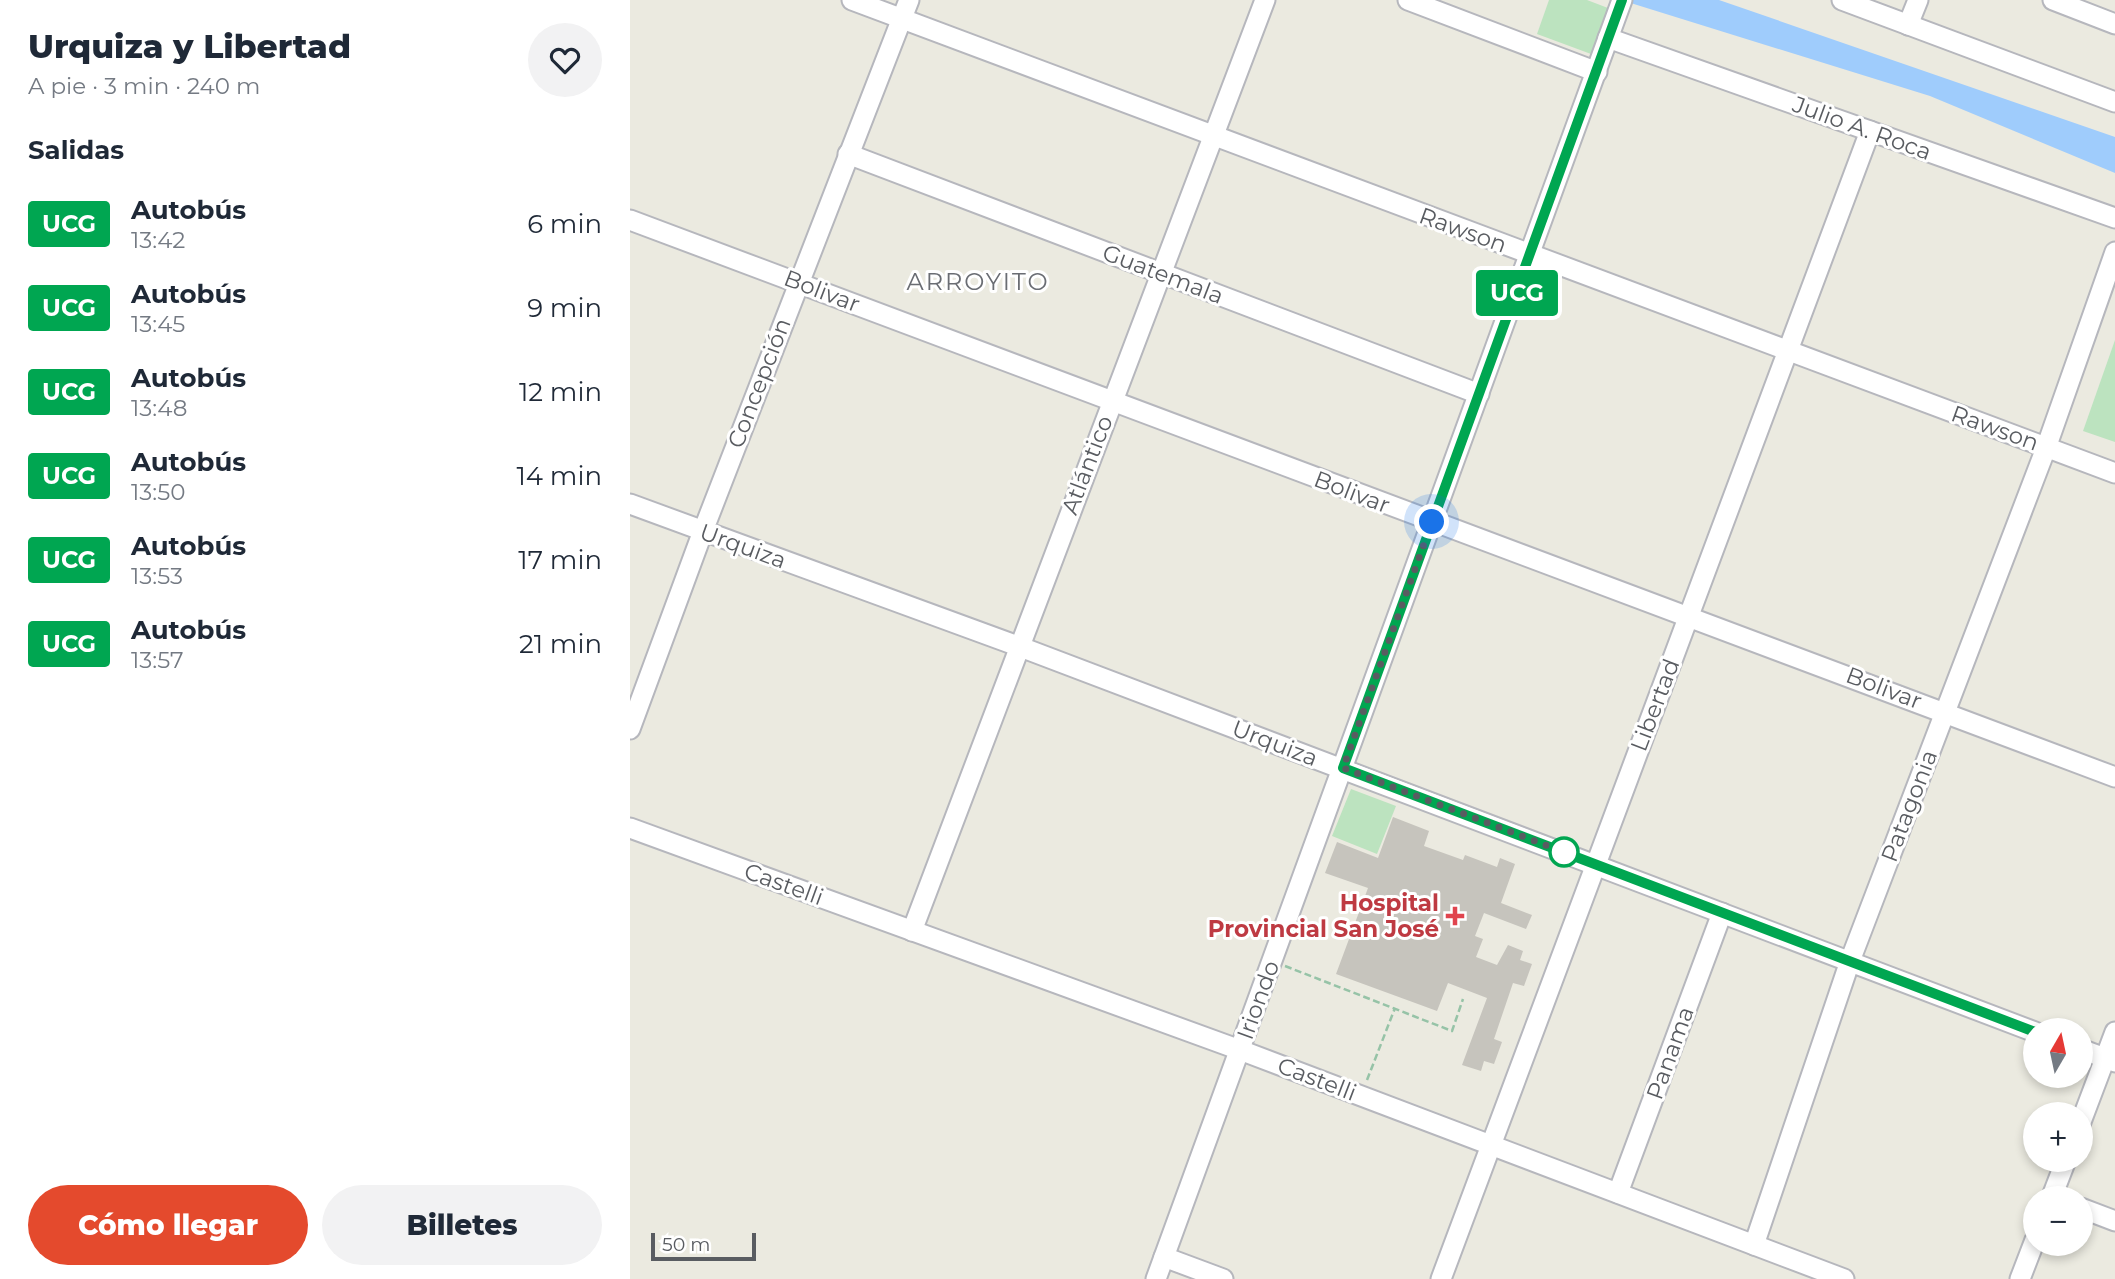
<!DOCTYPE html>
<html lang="es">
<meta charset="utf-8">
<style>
:root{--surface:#fff;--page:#f2f2f3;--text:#1f2937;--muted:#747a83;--accent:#e44a2d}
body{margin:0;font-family:Montserrat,sans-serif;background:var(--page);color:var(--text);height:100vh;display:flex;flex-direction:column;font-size:26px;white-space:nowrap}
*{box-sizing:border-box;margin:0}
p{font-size:23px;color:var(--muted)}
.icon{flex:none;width:38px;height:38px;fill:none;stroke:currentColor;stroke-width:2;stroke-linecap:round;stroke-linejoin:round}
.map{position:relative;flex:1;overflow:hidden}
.side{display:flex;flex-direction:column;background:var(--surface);width:630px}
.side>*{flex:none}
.badge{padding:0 14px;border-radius:5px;font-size:24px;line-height:46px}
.needle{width:46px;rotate:9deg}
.tools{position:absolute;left:1393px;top:1018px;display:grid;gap:14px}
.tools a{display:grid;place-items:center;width:70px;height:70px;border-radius:50%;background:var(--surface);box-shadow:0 4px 10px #0003;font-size:35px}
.scale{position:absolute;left:21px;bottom:18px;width:105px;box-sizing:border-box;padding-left:7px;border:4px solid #595c61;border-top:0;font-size:19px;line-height:24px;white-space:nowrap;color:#595c61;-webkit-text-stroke:5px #fff;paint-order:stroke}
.you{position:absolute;width:35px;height:35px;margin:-18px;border:5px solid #fff;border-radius:50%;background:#1a73e8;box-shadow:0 0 0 10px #1a73e833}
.map>.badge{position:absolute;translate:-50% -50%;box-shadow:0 0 0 4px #fff}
h2{padding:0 28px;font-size:26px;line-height:63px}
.round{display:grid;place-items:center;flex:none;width:74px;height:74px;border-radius:37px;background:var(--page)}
.headline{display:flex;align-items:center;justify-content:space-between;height:119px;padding:0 28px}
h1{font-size:33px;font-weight:800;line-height:52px}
.primary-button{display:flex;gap:14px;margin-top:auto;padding:14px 28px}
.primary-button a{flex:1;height:80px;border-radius:42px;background:var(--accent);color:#fff;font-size:28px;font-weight:800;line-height:80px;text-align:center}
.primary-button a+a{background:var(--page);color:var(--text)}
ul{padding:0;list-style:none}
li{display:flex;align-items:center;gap:21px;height:84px;padding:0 28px}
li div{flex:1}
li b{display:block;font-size:26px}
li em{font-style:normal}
li .badge{min-width:77px;font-weight:700;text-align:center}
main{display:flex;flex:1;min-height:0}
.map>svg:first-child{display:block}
.green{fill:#bce3bf}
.water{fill:#9fccfc}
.building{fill:#c6c4bd}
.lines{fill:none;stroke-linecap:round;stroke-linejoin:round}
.minor-casing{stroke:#b6b7bd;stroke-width:23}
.path{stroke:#96c3a7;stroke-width:2.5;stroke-dasharray:7 3.5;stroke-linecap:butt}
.minor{stroke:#fff;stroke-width:19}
.line-casing{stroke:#fff;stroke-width:16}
.line{stroke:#00a651;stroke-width:10}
.walk{stroke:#595c61;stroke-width:7;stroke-dasharray:0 12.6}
.stop-dot{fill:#fff;stroke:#00a651;stroke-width:3.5}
.health-dot{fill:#e0444e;stroke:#fff;stroke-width:2.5}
.labels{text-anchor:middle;stroke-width:6;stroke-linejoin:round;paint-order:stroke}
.street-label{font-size:23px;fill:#595c61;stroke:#fff}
.health-label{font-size:23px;font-weight:bold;fill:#be3a42;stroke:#fff;text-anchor:end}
.neighbourhood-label{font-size:24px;letter-spacing:2px;fill:#6a6d73;stroke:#fff}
</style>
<main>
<section class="side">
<div class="headline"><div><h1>Urquiza y Libertad</h1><p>A pie · 3 min · 240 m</p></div><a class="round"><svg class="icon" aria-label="heart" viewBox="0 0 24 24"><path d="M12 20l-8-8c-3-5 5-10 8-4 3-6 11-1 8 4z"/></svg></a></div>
<h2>Salidas</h2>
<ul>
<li><span class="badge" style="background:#00a651;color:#fff">UCG</span><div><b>Autobús</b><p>13:42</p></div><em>6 min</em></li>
<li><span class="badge" style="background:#00a651;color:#fff">UCG</span><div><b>Autobús</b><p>13:45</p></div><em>9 min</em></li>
<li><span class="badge" style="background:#00a651;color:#fff">UCG</span><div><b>Autobús</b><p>13:48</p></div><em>12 min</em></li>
<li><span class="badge" style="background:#00a651;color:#fff">UCG</span><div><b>Autobús</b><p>13:50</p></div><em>14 min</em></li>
<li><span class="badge" style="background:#00a651;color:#fff">UCG</span><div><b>Autobús</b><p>13:53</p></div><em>17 min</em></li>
<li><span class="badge" style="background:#00a651;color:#fff">UCG</span><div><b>Autobús</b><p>13:57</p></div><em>21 min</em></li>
</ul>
<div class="primary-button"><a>Cómo llegar</a><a>Billetes</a></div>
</section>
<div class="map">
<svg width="1485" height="1279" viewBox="0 0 1485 1279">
<rect width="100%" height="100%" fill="#ebeae0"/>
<!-- green -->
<g class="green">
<polygon points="919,0 957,0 978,8 961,54 907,34"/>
<polygon points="1485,340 1485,442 1453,431"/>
<polygon points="721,789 766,806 747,854 702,836"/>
</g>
<!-- water -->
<polygon class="water" points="991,0 1089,0 1485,137 1485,173 1300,96"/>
<!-- building -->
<polygon class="building" points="763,817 799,831 794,846 833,860 835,855 867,867 870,858 885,864 871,903 902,915 896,929 854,913 845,936 853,939 846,957 867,965 878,945 893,951 890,960 902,964 894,986 883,983 864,1039 872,1042 864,1064 854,1061 851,1071 832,1065 857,998 818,983 807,1011 706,974 738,888 695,873 707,842 748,858"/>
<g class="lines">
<defs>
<g id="minor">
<polyline points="222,0 1485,473"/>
<polyline points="778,0 967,72"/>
<polyline points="1212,0 1485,102"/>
<polyline points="1423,0 1485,24"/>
<polyline points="1278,25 1288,0"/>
<polyline points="978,38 1485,218"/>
<polyline points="218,154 849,394"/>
<polyline points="0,220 1485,777"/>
<polyline points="0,504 388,646 1405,1032"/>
<polyline points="0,729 73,531 279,0"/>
<polyline points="0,828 610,1050 1214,1279"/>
<polyline points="282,931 635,0"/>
<polyline points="1451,1049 1485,1062"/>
<polyline points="1451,1122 1485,1032"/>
<polyline points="988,1193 1092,913"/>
<polyline points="1421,1199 1436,1160"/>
<polyline points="1451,1208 1485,1221"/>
<polyline points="1124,1245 1220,961 1416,448 1485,252"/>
<polyline points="534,1257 593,1279"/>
<polyline points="526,1279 992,0"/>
<polyline points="811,1279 1240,131"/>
<polyline points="1390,1279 1405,1240"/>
</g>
</defs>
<!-- minor casing -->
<use href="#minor" class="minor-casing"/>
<!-- path -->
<g class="path">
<polyline points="655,966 822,1031 833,999"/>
<polyline points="737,1080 765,1008"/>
</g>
<!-- minor -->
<use href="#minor" class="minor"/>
</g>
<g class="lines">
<defs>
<polyline id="line" points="992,0 713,768 1405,1032"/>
</defs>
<!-- line casing -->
<use href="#line" class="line-casing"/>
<!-- line -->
<use href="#line" class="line"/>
<!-- walk -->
<polyline class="walk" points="802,522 713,768 934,852"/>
</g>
<!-- markers -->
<circle class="stop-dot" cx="934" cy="852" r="14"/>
<path class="health-dot" d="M821.5 905.5h7v7h7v7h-7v7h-7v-7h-7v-7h7z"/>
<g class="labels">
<!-- street labels -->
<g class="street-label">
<text transform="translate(1232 128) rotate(20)" y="8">Julio A. Roca</text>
<text transform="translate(833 230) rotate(20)" y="8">Rawson</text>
<text transform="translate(533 274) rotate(21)" y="8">Guatemala</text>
<text transform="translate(192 291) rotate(21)" y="8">Bolivar</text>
<text transform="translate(129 383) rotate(-69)" y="8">Concepción</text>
<text transform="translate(1365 428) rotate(20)" y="8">Rawson</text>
<text transform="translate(457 465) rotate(-69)" y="8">Atlántico</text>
<text transform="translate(722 492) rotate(21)" y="8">Bolivar</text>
<text transform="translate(113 546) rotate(20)" y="8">Urquiza</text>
<text transform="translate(1254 688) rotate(21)" y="8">Bolivar</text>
<text transform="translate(1025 705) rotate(-69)" y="8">Libertad</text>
<text transform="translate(645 743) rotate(21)" y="8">Urquiza</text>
<text transform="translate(1279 806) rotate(-69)" y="8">Patagonia</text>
<text transform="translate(154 884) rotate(20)" y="8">Castelli</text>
<text transform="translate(628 1000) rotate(-70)" y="8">Iriondo</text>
<text transform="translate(1040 1053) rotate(-70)" y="8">Panama</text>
<text transform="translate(687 1079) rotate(21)" y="8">Castelli</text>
</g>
<!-- health labels -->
<g class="health-label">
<text x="809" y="911">Hospital<tspan x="809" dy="26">Provincial San José</tspan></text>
</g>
<!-- neighbourhood labels -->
<g class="neighbourhood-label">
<text x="348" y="290">ARROYITO</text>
</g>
</g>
</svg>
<div class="tools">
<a><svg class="needle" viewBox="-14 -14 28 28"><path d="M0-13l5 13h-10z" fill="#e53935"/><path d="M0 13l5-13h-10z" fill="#747a83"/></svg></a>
<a>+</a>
<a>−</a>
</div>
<div class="scale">50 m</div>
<div class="you" style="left:802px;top:522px"></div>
<b class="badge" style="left:887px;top:293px;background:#00a651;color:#fff">UCG</b>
</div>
</main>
